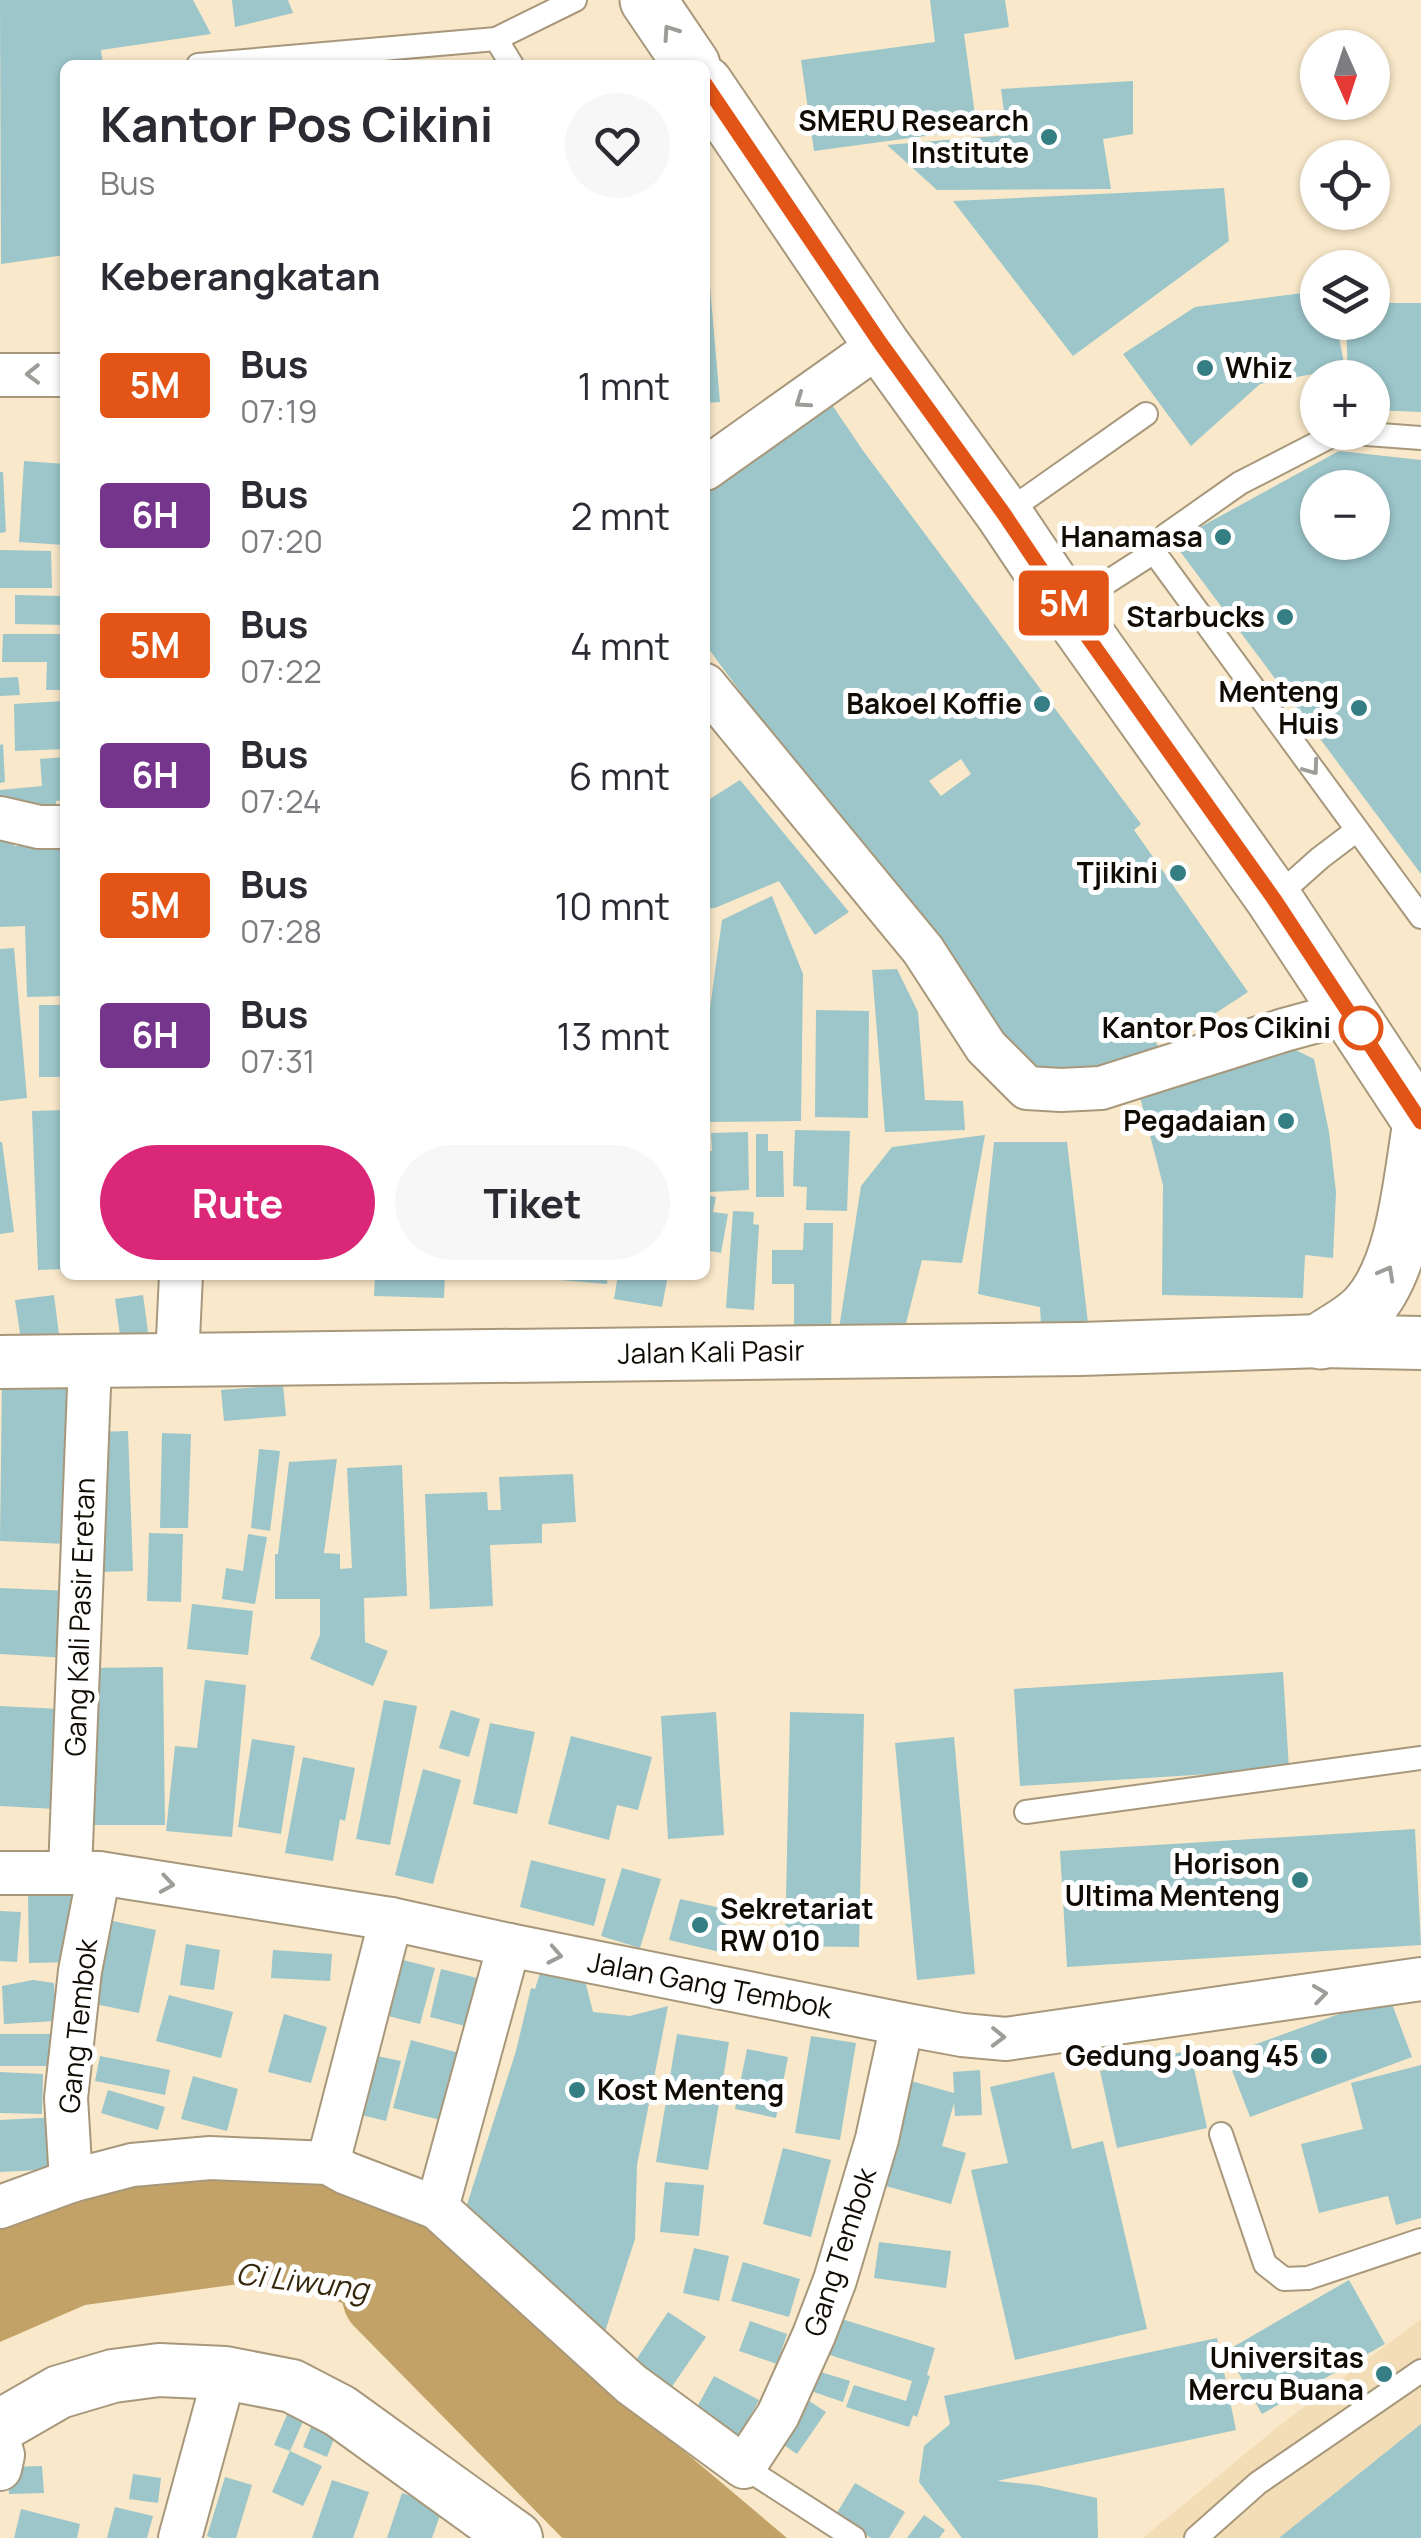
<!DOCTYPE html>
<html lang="id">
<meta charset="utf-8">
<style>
:root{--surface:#fff;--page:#f7f7f7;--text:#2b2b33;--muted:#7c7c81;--accent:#db2777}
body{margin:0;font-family:Manrope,sans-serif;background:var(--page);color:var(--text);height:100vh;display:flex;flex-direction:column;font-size:38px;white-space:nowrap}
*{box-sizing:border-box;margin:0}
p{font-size:32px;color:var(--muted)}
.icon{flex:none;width:55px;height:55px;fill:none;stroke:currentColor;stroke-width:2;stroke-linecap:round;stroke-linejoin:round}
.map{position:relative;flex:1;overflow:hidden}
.sheet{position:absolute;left:60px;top:60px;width:650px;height:1220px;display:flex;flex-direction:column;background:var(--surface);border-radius:15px;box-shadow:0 2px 8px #0004}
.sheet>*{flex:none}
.badge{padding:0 20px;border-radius:8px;font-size:35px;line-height:65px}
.needle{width:65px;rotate:177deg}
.controls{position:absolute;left:1300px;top:30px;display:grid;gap:20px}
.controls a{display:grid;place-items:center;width:90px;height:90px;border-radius:50%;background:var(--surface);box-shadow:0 2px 8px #0004;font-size:50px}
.map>.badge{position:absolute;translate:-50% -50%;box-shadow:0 0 0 5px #fff}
h2{padding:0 40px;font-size:38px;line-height:90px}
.round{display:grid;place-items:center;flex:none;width:105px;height:105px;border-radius:52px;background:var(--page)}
.summary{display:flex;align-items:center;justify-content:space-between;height:170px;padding:0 40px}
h1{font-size:48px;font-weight:700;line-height:75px}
.primary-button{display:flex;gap:20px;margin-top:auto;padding:20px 40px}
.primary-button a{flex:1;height:115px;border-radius:60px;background:var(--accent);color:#fff;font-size:40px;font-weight:700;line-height:115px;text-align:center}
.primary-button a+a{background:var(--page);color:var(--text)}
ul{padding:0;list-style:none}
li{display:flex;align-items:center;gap:30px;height:130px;padding:0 40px}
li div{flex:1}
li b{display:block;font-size:38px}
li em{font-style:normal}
li .badge{min-width:110px;font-weight:700;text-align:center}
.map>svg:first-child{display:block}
.built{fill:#f2ddb7}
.water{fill:#c2a266}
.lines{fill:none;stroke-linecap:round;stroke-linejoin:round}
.river{stroke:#c2a266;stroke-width:88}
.building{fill:#9cc6ca;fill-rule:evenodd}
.service-casing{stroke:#a8987b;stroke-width:26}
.minor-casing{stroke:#a8987b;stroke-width:46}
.tertiary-casing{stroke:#a8987b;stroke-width:56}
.secondary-casing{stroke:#a8987b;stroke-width:59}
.service{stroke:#fff;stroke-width:22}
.minor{stroke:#fff;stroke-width:42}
.tertiary{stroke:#fff;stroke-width:52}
.secondary{stroke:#fff;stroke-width:55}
.oneway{stroke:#9f9d9a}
.line-casing{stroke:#fff;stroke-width:22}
.line{stroke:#e35517;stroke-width:15}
.poi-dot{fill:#357e84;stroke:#fff;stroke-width:4}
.stop-dot{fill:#fff;stroke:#e35517;stroke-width:5}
.labels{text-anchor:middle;stroke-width:10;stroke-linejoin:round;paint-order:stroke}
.poi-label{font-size:28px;font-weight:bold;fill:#100b03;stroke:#fff;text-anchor:end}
.stop-label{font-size:28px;font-weight:bold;fill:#100b03;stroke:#fff;text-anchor:end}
.street-label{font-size:28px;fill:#100b03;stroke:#fff}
.water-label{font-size:30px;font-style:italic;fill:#36280c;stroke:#fff}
</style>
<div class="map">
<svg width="1421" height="2538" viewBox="0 0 1421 2538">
<rect width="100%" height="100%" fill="#f9e8c9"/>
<!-- built -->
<polygon class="built" points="1421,2319 1421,2538 1143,2538 1275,2429"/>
<!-- water -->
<polygon class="water" points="227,2173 337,2182 432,2219 628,2404 787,2538 611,2538 557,2488 478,2389 425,2337 303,2287 239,2284 85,2305 0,2342 0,2222 107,2181"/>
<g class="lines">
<!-- river -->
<polyline class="river" points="386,2296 624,2538"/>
</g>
<!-- building -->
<g class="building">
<polygon points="0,0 193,0 211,34 101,50 103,65 65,65 65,255 1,264"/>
<polygon points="232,0 288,0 293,13 235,27"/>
<polygon points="930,0 1005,0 1009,27 964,34 977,129 814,151 801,60 935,42"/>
<polygon points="1133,81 1133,134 1103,139 1111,189 937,190 887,145 1007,135 1001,89"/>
<polygon points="1224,188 1229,241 1073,356 953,201"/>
<polygon points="705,264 708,264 720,402 705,403"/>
<polygon points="1318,291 1318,322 1336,322 1345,368 1260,384 1191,446 1123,354 1195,307"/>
<polygon points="1372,303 1421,303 1421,412 1372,410 1372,378 1348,378 1346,322 1372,322"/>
<path d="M 826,396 L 864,452 L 1141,824 L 1134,830 L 1248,992 L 1179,1037 L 1166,1019 L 1148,1031 L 1161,1050 L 1067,1081 L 1015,1058 L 988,1027 L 705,644 L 708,488 ZM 961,759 L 971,774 L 941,796 L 929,781 Z"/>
<path d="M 1339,451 L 1421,460 L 1421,874 L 1173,542 ZM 1318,488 L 1372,488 L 1372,542 L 1318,542 Z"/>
<polygon points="24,461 65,464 64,545 19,542"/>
<polygon points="0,472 3,472 6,532 0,533"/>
<polygon points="0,550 51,551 52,588 0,588"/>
<polygon points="15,595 65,596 65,625 15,624"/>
<polygon points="3,634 65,634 65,690 46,690 47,662 2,662"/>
<polygon points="18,677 20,695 0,696 0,678"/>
<polygon points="65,701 65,749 15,751 14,704"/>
<polygon points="3,744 5,782 0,783 0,745"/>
<polygon points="65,757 65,800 56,801 57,817 0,812 0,790 42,786 40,759"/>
<polygon points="740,780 849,912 815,935 779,881 715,908 705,909 705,821 710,818 705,812 705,802"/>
<polygon points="14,828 14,846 56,844 65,830 65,996 27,997 25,926 0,927 0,829"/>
<polygon points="772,896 803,974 801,1121 705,1122 705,1045 722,920"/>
<polygon points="14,948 27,1098 0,1101 0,949"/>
<polygon points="897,969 918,1012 925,1100 963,1101 965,1130 885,1132 872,970"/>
<rect x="39" y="1005" width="26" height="72"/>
<polygon points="816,1010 869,1011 868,1118 815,1117"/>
<polygon points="1271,1038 1314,1059 1329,1132 1336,1192 1333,1258 1305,1255 1303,1298 1162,1295 1163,1185 1136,1082"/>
<polygon points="65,1110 65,1269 38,1270 32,1111"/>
<polygon points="795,1130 850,1131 847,1211 806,1210 807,1187 793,1186"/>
<polygon points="748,1132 749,1190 709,1192 708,1182 705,1182 705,1151 712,1151 711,1133"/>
<polygon points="756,1134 768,1134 768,1151 783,1151 784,1197 756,1197"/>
<polygon points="985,1135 962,1263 922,1260 900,1347 839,1329 861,1186 892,1147"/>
<polygon points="0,1142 2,1142 14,1232 0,1234"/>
<polygon points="994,1142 1067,1142 1088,1323 1041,1325 1040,1307 978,1294"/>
<polygon points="705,1195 716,1197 713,1212 728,1214 721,1253 705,1250"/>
<polygon points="733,1211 754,1212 753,1224 759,1225 754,1310 726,1308"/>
<polygon points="804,1223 833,1223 831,1336 794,1334 794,1284 772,1284 772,1250 803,1250"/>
<polygon points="375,1275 445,1275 444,1298 374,1296"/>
<polygon points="537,1275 608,1275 607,1284 537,1278"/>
<polygon points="618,1275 668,1275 662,1307 614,1299"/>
<polygon points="54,1295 60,1342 22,1347 15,1300"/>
<polygon points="143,1295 149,1339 121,1342 115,1299"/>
<polygon points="2,1379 74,1382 67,1544 0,1541"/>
<polygon points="283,1385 286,1416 224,1421 221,1390"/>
<polygon points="128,1431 133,1571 98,1572 93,1432"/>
<polygon points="162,1433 191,1434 188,1528 160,1528"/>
<polygon points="259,1449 280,1451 270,1531 251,1528"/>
<polygon points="337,1459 324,1553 340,1554 340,1569 352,1568 347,1468 402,1465 407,1596 364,1598 365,1642 388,1651 373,1686 310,1659 320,1635 320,1599 275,1599 275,1554 278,1554 289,1462"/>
<polygon points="573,1474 576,1522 542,1524 542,1543 490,1545 493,1606 430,1609 425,1494 487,1492 488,1510 501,1510 499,1477"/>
<polygon points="149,1533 183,1534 181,1602 147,1601"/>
<polygon points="248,1534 267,1537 255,1604 222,1599 226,1568 243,1571"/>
<polygon points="0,1588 72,1591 68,1658 0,1654"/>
<polygon points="192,1604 253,1611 248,1655 187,1649"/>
<polygon points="163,1667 165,1825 89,1825 87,1668"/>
<polygon points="1283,1672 1289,1769 1020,1786 1014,1689"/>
<polygon points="205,1680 246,1685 232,1837 166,1831 175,1746 197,1748"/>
<polygon points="384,1700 417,1706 390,1845 356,1839"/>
<polygon points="0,1706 61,1709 55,1809 0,1806"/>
<polygon points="451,1710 480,1719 469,1757 439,1748"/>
<polygon points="716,1712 724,1835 668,1839 661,1716"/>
<polygon points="790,1712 864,1714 859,1947 785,1946"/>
<polygon points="490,1723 535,1732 517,1814 473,1804"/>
<polygon points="571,1736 652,1757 638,1810 617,1805 609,1840 548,1824"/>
<polygon points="954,1737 975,1974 917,1980 895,1743"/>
<polygon points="252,1739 295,1746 281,1834 238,1827"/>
<polygon points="303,1757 355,1768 345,1821 340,1819 333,1861 285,1853"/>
<polygon points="423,1769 461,1780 433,1884 395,1875"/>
<polygon points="1415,1829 1421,1945 1067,1967 1060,1851"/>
<polygon points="531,1860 606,1879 594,1926 520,1907"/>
<polygon points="622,1868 661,1879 640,1948 601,1936"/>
<polygon points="76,1892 77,1962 29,1963 28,1893"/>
<polygon points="680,1899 730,1910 720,1952 669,1940"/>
<polygon points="0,1911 21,1912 17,1962 0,1961"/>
<polygon points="108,1920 156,1930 139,2013 90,2003"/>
<polygon points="186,1944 220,1950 214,1990 180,1985"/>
<polygon points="273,1950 332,1954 330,1981 271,1978"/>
<polygon points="387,1956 435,1968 420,2024 372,2012"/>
<polygon points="542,1967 584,1977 593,2012 630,2016 668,2006 637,2165 635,2239 600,2347 464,2214 516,2051 531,1988 535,1989"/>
<polygon points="441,1969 481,1979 469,2027 430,2017"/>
<polygon points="33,1980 54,1983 56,2021 4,2024 2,1986"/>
<polygon points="169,1995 233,2012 221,2058 156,2041"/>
<polygon points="1389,1996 1412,2057 1250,2117 1226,2055"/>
<polygon points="284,2014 327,2027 311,2083 268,2072"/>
<rect x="0" y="2034" width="56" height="32"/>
<polygon points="677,2034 729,2042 708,2170 656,2162"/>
<polygon points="811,2036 856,2043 840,2140 795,2133"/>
<polygon points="411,2040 459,2053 440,2120 393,2108"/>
<polygon points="747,2049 788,2057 776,2118 735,2109"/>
<polygon points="1190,2050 1207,2128 1117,2148 1100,2071"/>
<polygon points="363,2053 401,2061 386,2121 349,2112"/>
<polygon points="100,2056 170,2070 165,2095 95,2081"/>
<polygon points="1421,2065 1421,2218 1396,2225 1388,2196 1319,2213 1301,2144 1363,2129 1351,2083"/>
<polygon points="980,2070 982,2115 955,2116 954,2103 942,2146 966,2153 951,2204 882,2185 911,2081 954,2093 953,2072"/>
<polygon points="0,2072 43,2074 42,2114 0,2113"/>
<polygon points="1054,2072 1072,2149 1103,2141 1147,2329 1015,2360 971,2170 1008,2163 990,2087"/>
<polygon points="193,2076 238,2089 227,2131 181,2119"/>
<polygon points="108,2090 165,2107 158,2130 101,2113"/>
<polygon points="58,2117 61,2169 0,2172 0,2120"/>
<polygon points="783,2148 831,2160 811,2237 763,2224"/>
<polygon points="665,2182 704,2185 699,2236 660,2232"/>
<polygon points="879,2242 951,2251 946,2288 874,2278"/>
<polygon points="694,2248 729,2256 719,2301 683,2293"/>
<polygon points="743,2262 800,2279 789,2317 731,2301"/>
<polygon points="1349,2280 1385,2344 1262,2414 1226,2351"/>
<polygon points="668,2312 706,2337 671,2388 634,2363"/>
<polygon points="832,2316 935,2348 927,2375 930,2376 917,2417 913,2415 909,2427 846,2407 854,2385 906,2401 912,2381 820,2352"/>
<polygon points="750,2321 787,2334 777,2364 739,2351"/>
<polygon points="1217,2338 1236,2430 997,2481 1036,2485 1097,2498 1098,2538 962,2538 919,2482 924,2446 950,2424 944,2396"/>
<polygon points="811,2369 850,2381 843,2402 805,2389"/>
<polygon points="714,2376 759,2400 735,2444 690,2420"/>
<polygon points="803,2397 826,2412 797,2454 775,2439"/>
<polygon points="289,2410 305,2417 290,2451 322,2466 303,2506 272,2492 290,2451 274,2445"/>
<polygon points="313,2422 337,2431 327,2457 303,2447"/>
<polygon points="1421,2424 1421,2538 1279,2538"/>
<polygon points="42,2466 44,2493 9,2494 8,2467"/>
<polygon points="133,2474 161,2478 158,2503 129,2499"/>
<polygon points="225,2477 252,2485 236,2538 212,2538 207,2536"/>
<polygon points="332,2480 369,2492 353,2538 312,2538"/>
<polygon points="855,2483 905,2512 889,2538 871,2538 835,2516"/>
<polygon points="402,2493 443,2507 432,2538 387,2538"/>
<polygon points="115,2507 153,2516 147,2538 107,2538"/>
<polygon points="21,2509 80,2524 77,2538 14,2538"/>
<polygon points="924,2515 945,2530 939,2538 907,2538"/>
</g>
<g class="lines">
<defs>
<g id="service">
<polyline points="198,65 496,39"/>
<polyline points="512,65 496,39 575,0"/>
<polyline points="1339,432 1240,483 1166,535 1154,552 1421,917"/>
<polyline points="1340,432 1421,438"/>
<polyline points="1004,514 1146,414"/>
<polyline points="1067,608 1154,552"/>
<polyline points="1274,899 1320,858 1357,830"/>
<polyline points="1026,1812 1421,1758"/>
<polyline points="1221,2134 1265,2264 1284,2279 1308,2278 1421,2240"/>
<polyline points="744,2467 854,2538"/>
<polyline points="1196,2538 1258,2483 1421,2371"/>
</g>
<g id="minor">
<polyline points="0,375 65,375"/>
<polyline points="705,469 881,344"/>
<polyline points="705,685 923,950 986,1047 1027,1088 1061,1090 1101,1088 1284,1030 1350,1012"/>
<polyline points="0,818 39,827 65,827"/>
<polyline points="177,1360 181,1275"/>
<polyline points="70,1871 90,1362"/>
<polyline points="0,1873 99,1873 391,1919 509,1945 902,2024 962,2035 1006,2039 1421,1979"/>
<polyline points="328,2163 391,1919"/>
<polyline points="71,2181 66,2098 80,1971 99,1873"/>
<polyline points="0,2207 71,2181 132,2165 210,2158 328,2163 346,2173 437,2208 631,2384 744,2467 778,2415 814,2335 835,2280 877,2139 902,2024"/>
<polyline points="437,2208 509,1945"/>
<polyline points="0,2445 3,2455 0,2469"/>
<polyline points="180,2538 225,2373"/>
</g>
<g id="tertiary">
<polyline points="0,1362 1081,1349 1321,1341 1421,1343"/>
<polyline points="0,2426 59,2392 113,2376 159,2370 225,2373 292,2386 340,2411 516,2538"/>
</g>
<g id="secondary">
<polyline points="648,0 692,65"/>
<polyline points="705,84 881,344 1004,514 1067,608 1274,899 1421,1122"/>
<path d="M 1321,1341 C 1335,1331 1354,1322 1366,1309 C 1406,1267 1411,1179 1421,1123"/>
</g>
</defs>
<!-- service casing -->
<use href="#service" class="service-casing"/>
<!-- minor casing -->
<use href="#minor" class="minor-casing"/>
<!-- tertiary casing -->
<use href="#tertiary" class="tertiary-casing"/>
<!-- secondary casing -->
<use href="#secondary" class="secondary-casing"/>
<!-- service -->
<use href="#service" class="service"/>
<!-- minor -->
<use href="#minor" class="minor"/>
<!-- tertiary -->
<use href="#tertiary" class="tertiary"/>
<!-- secondary -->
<use href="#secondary" class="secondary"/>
</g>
<!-- one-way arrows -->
<defs><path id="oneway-chevron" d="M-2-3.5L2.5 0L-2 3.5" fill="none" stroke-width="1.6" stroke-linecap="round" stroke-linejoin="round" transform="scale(2.5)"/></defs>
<g class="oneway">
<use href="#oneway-chevron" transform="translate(670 32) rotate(-124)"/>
<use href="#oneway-chevron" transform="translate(33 374) rotate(179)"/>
<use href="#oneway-chevron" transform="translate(802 401) rotate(145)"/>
<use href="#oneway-chevron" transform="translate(1312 768) rotate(54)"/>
<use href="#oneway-chevron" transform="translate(1387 1273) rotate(-61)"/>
<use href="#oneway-chevron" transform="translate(167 1884) rotate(9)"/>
<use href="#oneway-chevron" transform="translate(555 1955) rotate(11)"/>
<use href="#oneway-chevron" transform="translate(1320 1994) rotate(-8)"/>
<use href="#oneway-chevron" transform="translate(998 2037) rotate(1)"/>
</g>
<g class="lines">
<defs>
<polyline id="line" points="705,84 881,344 1004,514 1067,608 1274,899 1421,1122"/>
</defs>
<!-- line casing -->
<use href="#line" class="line-casing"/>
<!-- line -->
<use href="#line" class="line"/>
</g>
<!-- markers -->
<g class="poi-dot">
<circle cx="1049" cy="137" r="10"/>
<circle cx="1205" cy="368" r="10"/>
<circle cx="1223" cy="537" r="10"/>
<circle cx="1285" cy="617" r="10"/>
<circle cx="1042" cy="704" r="10"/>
<circle cx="1359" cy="708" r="10"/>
<circle cx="1178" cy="873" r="10"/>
<circle cx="1286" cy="1121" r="10"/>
<circle cx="1300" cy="1880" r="10"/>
<circle cx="700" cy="1925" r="10"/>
<circle cx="1319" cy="2056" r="10"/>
<circle cx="577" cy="2090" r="10"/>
<circle cx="1384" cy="2374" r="10"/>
</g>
<circle class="stop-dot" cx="1361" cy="1028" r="20"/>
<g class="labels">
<!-- poi labels -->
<g class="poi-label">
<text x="1029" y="131">SMERU Research<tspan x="1029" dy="32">Institute</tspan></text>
<text x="1225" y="378" text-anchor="start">Whiz</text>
<text x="1203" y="547">Hanamasa</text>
<text x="1265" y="627">Starbucks</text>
<text x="1339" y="702">Menteng<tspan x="1339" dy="32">Huis</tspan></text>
<text x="1022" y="714">Bakoel Koffie</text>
<text x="1158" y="883">Tjikini</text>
<text x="1266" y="1131">Pegadaian</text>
<text x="1280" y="1874">Horison<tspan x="1280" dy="32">Ultima Menteng</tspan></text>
<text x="720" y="1919" text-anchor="start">Sekretariat<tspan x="720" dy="32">RW 010</tspan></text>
<text x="1299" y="2066">Gedung Joang 45</text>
<text x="597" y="2100" text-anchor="start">Kost Menteng</text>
<text x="1364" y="2368">Universitas<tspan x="1364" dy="32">Mercu Buana</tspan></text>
</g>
<!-- stop labels -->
<g class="stop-label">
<text x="1331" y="1038">Kantor Pos Cikini</text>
</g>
<!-- street labels -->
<g class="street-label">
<text transform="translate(711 1352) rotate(-1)" y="10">Jalan Kali Pasir</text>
<text transform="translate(80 1617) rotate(-88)" y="10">Gang Kali Pasir Eretan</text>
<text transform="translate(710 1985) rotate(11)" y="10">Jalan Gang Tembok</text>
<text transform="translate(78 2026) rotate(-84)" y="10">Gang Tembok</text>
<text transform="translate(840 2252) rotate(-72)" y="10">Gang Tembok</text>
</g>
<!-- water labels -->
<g class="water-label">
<text transform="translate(302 2282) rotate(7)" y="10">Ci Liwung</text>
</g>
</g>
</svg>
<div class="controls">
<a><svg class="needle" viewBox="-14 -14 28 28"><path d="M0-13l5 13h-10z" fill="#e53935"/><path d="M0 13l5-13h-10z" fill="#7c7c81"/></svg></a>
<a><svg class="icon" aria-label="locate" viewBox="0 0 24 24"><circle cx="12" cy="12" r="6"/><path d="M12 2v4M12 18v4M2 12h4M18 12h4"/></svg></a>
<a><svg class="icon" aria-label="layers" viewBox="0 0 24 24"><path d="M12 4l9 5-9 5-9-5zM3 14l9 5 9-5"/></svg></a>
<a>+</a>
<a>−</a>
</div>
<b class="badge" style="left:1064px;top:603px;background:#e35517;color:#fff">5M</b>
<section class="sheet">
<div class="summary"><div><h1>Kantor Pos Cikini</h1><p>Bus</p></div><a class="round"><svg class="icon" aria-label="heart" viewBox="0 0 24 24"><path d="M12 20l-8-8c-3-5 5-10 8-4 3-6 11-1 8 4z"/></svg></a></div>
<h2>Keberangkatan</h2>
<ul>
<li><span class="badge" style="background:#e35517;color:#fff">5M</span><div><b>Bus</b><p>07:19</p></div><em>1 mnt</em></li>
<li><span class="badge" style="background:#75358c;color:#fff">6H</span><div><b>Bus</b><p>07:20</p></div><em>2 mnt</em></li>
<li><span class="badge" style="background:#e35517;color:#fff">5M</span><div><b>Bus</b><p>07:22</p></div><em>4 mnt</em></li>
<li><span class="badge" style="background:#75358c;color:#fff">6H</span><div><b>Bus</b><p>07:24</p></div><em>6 mnt</em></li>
<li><span class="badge" style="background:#e35517;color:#fff">5M</span><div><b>Bus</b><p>07:28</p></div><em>10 mnt</em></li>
<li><span class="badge" style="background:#75358c;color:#fff">6H</span><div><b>Bus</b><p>07:31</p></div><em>13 mnt</em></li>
</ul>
<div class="primary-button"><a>Rute</a><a>Tiket</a></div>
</section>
</div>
